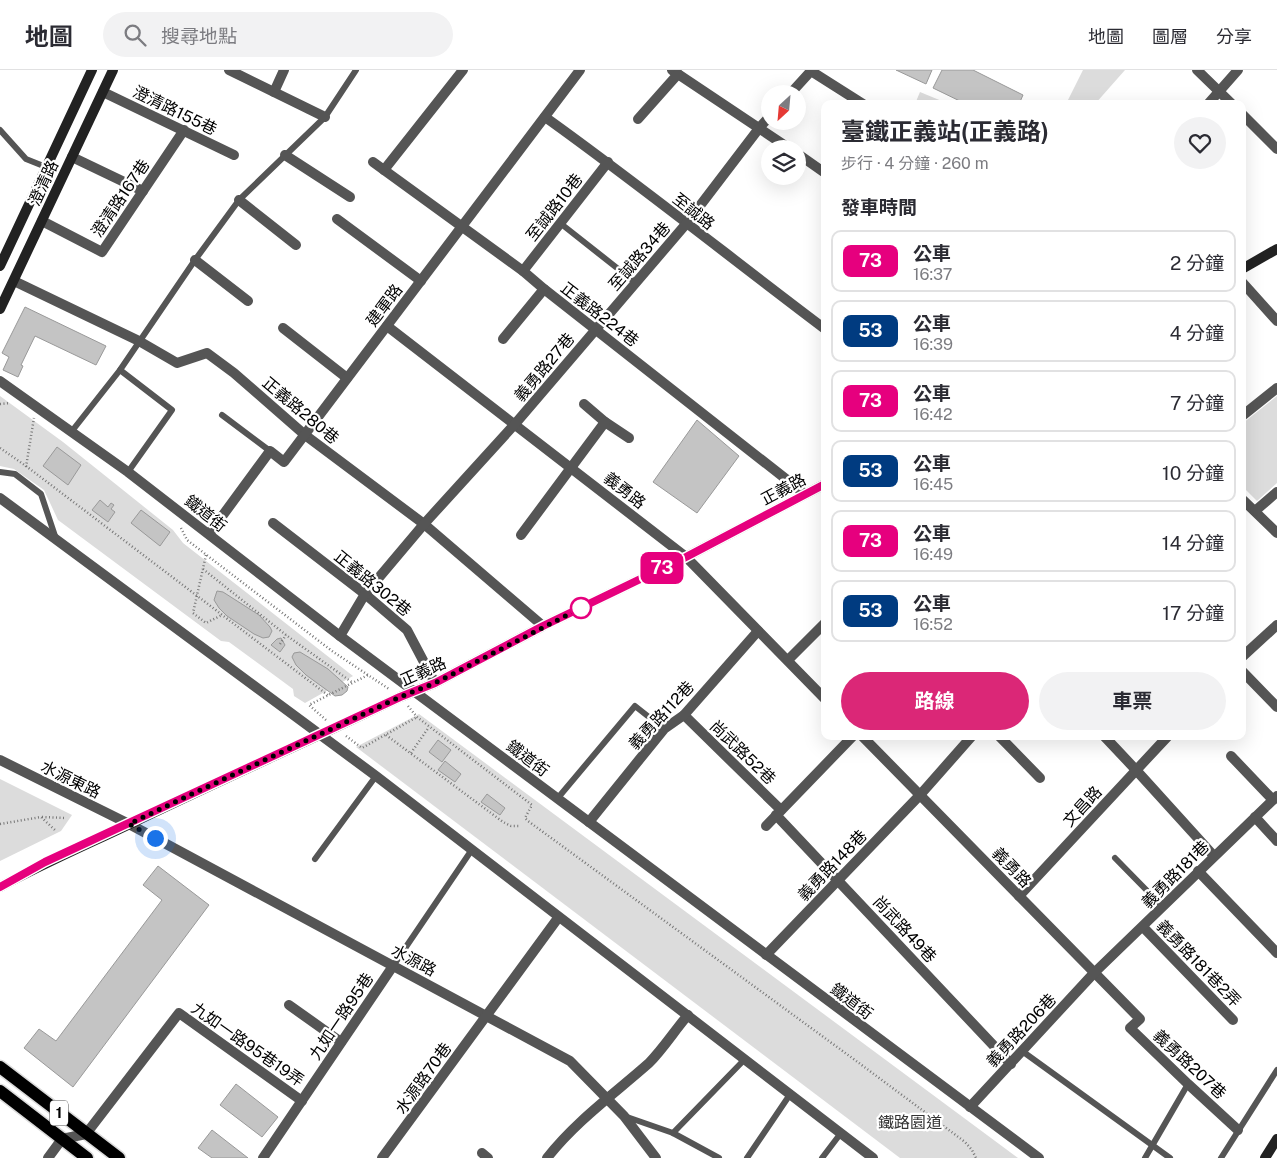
<!DOCTYPE html>
<html lang="zh-TW">
<meta charset="utf-8">
<style>
:root{--surface:#fff;--page:#f2f2f3;--text:#2b2b33;--muted:#7c7c81;--line:#e1e1e2;--accent:#db2777}
body{margin:0;font-family:"Public Sans","Noto Sans TC",sans-serif;background:var(--page);color:var(--text);height:100vh;display:flex;flex-direction:column;font-size:19px;white-space:nowrap}
*{box-sizing:border-box;margin:0}
p{font-size:16px;color:var(--muted)}
.icon{flex:none;width:28px;height:28px;fill:none;stroke:currentColor;stroke-width:2;stroke-linecap:round;stroke-linejoin:round}
.map{position:relative;flex:1;overflow:hidden}
.side{position:absolute;left:821px;top:30px;width:425px;height:640px;display:flex;flex-direction:column;background:var(--surface);border-radius:10px;box-shadow:0 5px 20px #0002}
.side>*{flex:none}
.badge{padding:0 10px;border-radius:8px;font-size:18px;line-height:32px}
.needle{width:32px;rotate:206deg}
.controls{position:absolute;left:761px;top:15px;display:grid;gap:10px}
.controls a{display:grid;place-items:center;width:45px;height:45px;border-radius:50%;background:var(--surface);box-shadow:0 5px 20px #0002;font-size:25px}
.you{position:absolute;width:25px;height:25px;margin:-12px;border:4px solid #fff;border-radius:50%;background:#1a73e8;box-shadow:0 0 0 8px #1a73e833}
.map>.badge{position:absolute;translate:-50% -50%;box-shadow:0 0 0 2px #fff}
h2{padding:0 20px;font-size:19px;line-height:45px}
.round{display:grid;place-items:center;flex:none;width:52px;height:52px;border-radius:26px;background:var(--page)}
.summary{display:flex;align-items:center;justify-content:space-between;height:85px;padding:0 20px}
h1{font-size:24px;font-weight:700;line-height:38px}
.action{display:flex;gap:10px;margin-top:auto;padding:10px 20px}
.action a{flex:1;height:58px;border-radius:30px;background:var(--accent);color:#fff;font-size:20px;font-weight:700;line-height:58px;text-align:center}
.action a+a{background:var(--page);color:var(--text)}
ul{padding:0;list-style:none}
li{display:flex;align-items:center;gap:15px;height:62px;margin:0 10px 8px;padding:0 10px;border:2px solid var(--line);border-radius:10px}
li div{flex:1}
li b{display:block;font-size:19px}
li em{font-style:normal}
li .badge{min-width:55px;font-weight:700;text-align:center}
header{display:flex;align-items:center;gap:30px;box-sizing:border-box;height:70px;padding:0 25px;background:var(--surface);border-bottom:1px solid var(--line)}
header strong{font-size:24px}
nav{display:flex;gap:28px;margin-inline-start:auto;font-size:18px}
.search{width:350px;height:45px;background:var(--page);display:flex;align-items:center;gap:12px;box-sizing:border-box;padding:0 18px;border-radius:28px;color:var(--muted);font-size:19px}
.map>svg:first-child{display:block}
.green{fill:#dcdcdc}
.building{fill:#c4c4c4;stroke:#999}
.lines{fill:none;stroke-linecap:round;stroke-linejoin:round}
.primary-casing{stroke:#dbdbdb;stroke-width:15}
.path{stroke:#777;stroke-width:2.5;stroke-dasharray:1 2.5;stroke-linecap:butt}
.lane{stroke:#555;stroke-width:6}
.street{stroke:#555;stroke-width:10}
.secondary{stroke:#222;stroke-width:10}
.primary{stroke:#000;stroke-width:12}
.line-casing{stroke:#fff;stroke-width:11}
.line{stroke:#e6007e;stroke-width:8}
.walk{stroke:#000;stroke-width:5;stroke-dasharray:0 9}
.stop-dot{fill:#fff;stroke:#e6007e;stroke-width:2.5}
.labels{text-anchor:middle;stroke-width:4.5;stroke-linejoin:round;paint-order:stroke}
.shield{fill:#fff;stroke:#4c4c4c;stroke-width:1}
.shield-label{font-size:15px;font-weight:bold;fill:#000}
.street-label{font-size:16px;fill:#000;stroke:#fff}
.park-label{font-size:16px;fill:#333;stroke:#fff}
</style>
<header>
<strong>地圖</strong>
<div class="search"><svg class="icon" aria-label="search" viewBox="0 0 24 24"><circle cx="10" cy="10" r="6"/><path d="M15 15l6 6"/></svg>搜尋地點</div>
<nav><a>地圖</a><a>圖層</a><a>分享</a></nav>
</header>
<div class="map">
<svg width="1277" height="1088" viewBox="0 0 1277 1088">
<rect width="100%" height="100%" fill="#fff"/>
<!-- green -->
<g class="green">
<polygon points="1083,0 1125,0 1095,34 1066,34"/>
<polygon points="920,22 949,34 915,34"/>
<polygon points="0,326 63,372 173,460 183,473 353,606 305,633 294,626 293,619 229,572 221,571 58,450 44,420 14,399 0,396"/>
<polygon points="1277,326 1277,413 1257,431 1243,417 1243,353"/>
<polygon points="419,644 1018,1088 900,1088 356,677"/>
<polygon points="0,709 72,745 61,761 0,791"/>
</g>
<!-- building -->
<g class="building">
<polygon points="896,0 932,0 926,14"/>
<polygon points="942,0 973,0 1023,25 1019,34 966,34 933,18"/>
<polygon points="25,237 106,276 96,295 35,266 21,295 23,296 18,307 3,300 9,287 2,283"/>
<polygon points="697,350 739,386 697,443 653,412"/>
<polygon points="57,377 81,395 68,415 43,396"/>
<polygon points="100,430 108,437 111,433 114,435 111,439 115,442 108,452 92,440"/>
<polygon points="141,440 170,462 160,476 131,453"/>
<polygon points="217,521 223,522 259,545 270,557 272,561 269,567 263,568 254,564 227,546 219,538 214,530"/>
<polygon points="281,568 285,575 280,582 271,575 277,569"/>
<polygon points="300,582 328,599 348,617 347,621 342,625 335,626 306,605 296,595 292,587 294,583"/>
<polygon points="438,670 451,680 442,692 429,682"/>
<polygon points="445,691 461,704 455,712 438,700"/>
<polygon points="487,724 505,738 500,745 481,732"/>
<polygon points="158,796 209,835 73,1017 24,978 39,959 56,971 162,830 143,815"/>
<polygon points="236,1014 278,1047 262,1067 220,1035"/>
<polygon points="212,1060 248,1088 212,1088 198,1078"/>
</g>
<g class="lines">
<defs>
<g id="primary">
<polyline points="0,997 119,1088"/>
<polyline points="0,1021 87,1088"/>
</g>
</defs>
<!-- primary casing -->
<use href="#primary" class="primary-casing"/>
<!-- path -->
<g class="path">
<polyline points="0,334 10,333"/>
<polyline points="0,378 26,396 329,626"/>
<polyline points="26,397 34,348"/>
<polyline points="181,458 187,470 332,581 389,619"/>
<polyline points="206,485 193,543 206,553 222,545"/>
<polyline points="203,499 286,565 353,613"/>
<polyline points="280,574 286,565"/>
<polyline points="408,636 417,647 532,735 525,748 528,751 859,993 965,1072 972,1080 976,1088"/>
<polyline points="326,650 309,635 368,605"/>
<polyline points="386,665 503,752 511,756 519,756"/>
<polyline points="346,666 362,678 417,647"/>
<polyline points="411,683 429,657"/>
<polyline points="42,747 66,748"/>
<polyline points="0,754 41,747 56,761"/>
</g>
<!-- lane -->
<g class="lane">
<polyline points="0,60 26,89 46,97"/>
<polyline points="560,153 636,213"/>
<polyline points="120,300 172,340 128,402"/>
<polyline points="222,345 270,381"/>
<polyline points="72,361 120,300 195,190 239,130 325,47 356,0"/>
<polyline points="0,402 15,404 41,424 56,469"/>
<polyline points="557,729 635,636 664,659"/>
<polyline points="1115,788 1163,837"/>
<polyline points="315,789 376,706"/>
<polyline points="393,896 471,781"/>
<polyline points="1022,981 1170,1088"/>
<polyline points="627,1047 673,1063 719,1088"/>
<polyline points="673,1063 745,989"/>
<polyline points="747,1088 791,1023"/>
<polyline points="822,1088 841,1063"/>
<polyline points="1145,1088 1188,1014"/>
<polyline points="1221,1088 1277,1000"/>
</g>
<!-- street -->
<g class="street">
<polyline points="229,0 325,47"/>
<polyline points="672,0 790,79"/>
<polyline points="1197,0 1232,34"/>
<polyline points="103,22 234,85"/>
<polyline points="274,22 284,0"/>
<polyline points="790,24 811,1 863,34"/>
<polyline points="1208,34 1238,0"/>
<polyline points="1242,44 1277,79"/>
<path d="M 545,47 C 640,115 732,189 825,259"/>
<polyline points="638,49 678,4"/>
<polyline points="798,84 825,103"/>
<polyline points="285,85 350,127"/>
<polyline points="72,87 143,121"/>
<polyline points="373,92 523,201 544,219 805,424"/>
<polyline points="384,100 463,0"/>
<polyline points="239,130 296,175"/>
<polyline points="337,149 421,211"/>
<polyline points="42,151 102,182 184,60"/>
<polyline points="195,190 248,231"/>
<polyline points="523,201 608,92"/>
<polyline points="14,211 139,271 177,293 207,283 234,303 305,365 424,454 543,556"/>
<polyline points="1242,212 1277,251"/>
<polyline points="387,256 686,487 825,629"/>
<polyline points="283,258 347,308"/>
<polyline points="503,269 544,219"/>
<polyline points="0,311 128,402 340,566 1039,1088"/>
<polyline points="584,334 605,352 629,368"/>
<polyline points="1242,346 1277,318"/>
<polyline points="0,428 376,706 873,1088"/>
<polyline points="1242,429 1277,463"/>
<polyline points="1255,441 1277,422"/>
<polyline points="273,453 365,524 407,560 435,613"/>
<polyline points="209,464 270,381 284,392 580,0"/>
<polyline points="521,465 605,352"/>
<polyline points="340,566 365,524 424,454 515,354 686,154 760,57 770,46"/>
<polyline points="1242,587 1277,555"/>
<polyline points="788,590 825,553"/>
<polyline points="1242,601 1277,637"/>
<polyline points="684,645 781,740"/>
<polyline points="862,666 1140,949 1130,958 1188,1014 1238,1060"/>
<polyline points="999,666 1040,708"/>
<polyline points="1104,666 1136,700 1214,786"/>
<polyline points="1231,686 1273,730"/>
<polyline points="0,690 129,754 570,991 624,1046 656,1088"/>
<polyline points="776,745 1011,994"/>
<polyline points="1255,747 1277,771"/>
<polyline points="589,752 664,659 684,645 758,561"/>
<polyline points="766,756 853,666"/>
<polyline points="1198,801 1277,883"/>
<polyline points="1019,826 1168,666"/>
<polyline points="1143,857 1233,950"/>
<polyline points="766,885 920,725 972,666"/>
<polyline points="289,935 341,972"/>
<polyline points="970,1037 1094,903 1277,726"/>
<polyline points="482,1083 488,1088"/>
<polyline points="48,1088 62,1069 86,1064 179,943 302,1031"/>
<polyline points="263,1088 393,896"/>
<polyline points="382,1088 558,848"/>
<path d="M 547,1088 C 576,1051 614,1024 649,993 C 663,979 675,960 688,945"/>
</g>
<!-- secondary -->
<g class="secondary">
<polyline points="0,196 92,0"/>
<polyline points="1242,199 1277,179"/>
<polyline points="0,239 113,0"/>
<path d="M 0,817 C 42,794 86,775 130,754 C 219,711 310,670 400,627 L 435,613 L 543,556 L 686,487 L 825,414"/>
<polyline points="1265,1088 1277,1069"/>
</g>
<!-- primary -->
<use href="#primary" class="primary"/>
</g>
<g class="lines">
<defs>
<polyline id="line" points="0,817 45,792 400,627 435,613 543,556 686,487 825,414"/>
</defs>
<!-- line casing -->
<use href="#line" class="line-casing"/>
<!-- line -->
<use href="#line" class="line"/>
<!-- walk -->
<polyline class="walk" points="155,768 129,754 194,723 400,627 435,613 581,538"/>
</g>
<!-- markers -->
<circle class="stop-dot" cx="581" cy="538" r="10"/>
<g class="labels">
<!-- shield labels -->
<rect class="shield" x="50" y="1030.5" width="18" height="25" rx="4"/>
<g class="shield-label">
<text x="59" y="1048">1</text>
</g>
<!-- street labels -->
<g class="street-label">
<text transform="translate(175 40) rotate(26)" y="6">澄清路155巷</text>
<text transform="translate(43 113) rotate(-65)" y="6">澄清路</text>
<text transform="translate(120 128) rotate(-56)" y="6">澄清路167巷</text>
<text transform="translate(554 137) rotate(-52)" y="6">至誠路10巷</text>
<text transform="translate(694 141) rotate(38)" y="6">至誠路</text>
<text transform="translate(639 186) rotate(-49)" y="6">至誠路34巷</text>
<text transform="translate(384 235) rotate(-53)" y="6">建軍路</text>
<text transform="translate(600 244) rotate(38)" y="6">正義路224巷</text>
<text transform="translate(544 297) rotate(-50)" y="6">義勇路27巷</text>
<text transform="translate(301 340) rotate(40)" y="6">正義路280巷</text>
<text transform="translate(783 419) rotate(-28)" y="6">正義路</text>
<text transform="translate(625 420) rotate(38)" y="6">義勇路</text>
<text transform="translate(206 443) rotate(38)" y="6">鐵道街</text>
<text transform="translate(373 513) rotate(39)" y="6">正義路302巷</text>
<text transform="translate(423 601) rotate(-24)" y="6">正義路</text>
<text transform="translate(661 645) rotate(-47)" y="6">義勇路112巷</text>
<text transform="translate(743 682) rotate(44)" y="6">尚武路52巷</text>
<text transform="translate(528 688) rotate(37)" y="6">鐵道街</text>
<text transform="translate(71 709) rotate(26)" y="6">水源東路</text>
<text transform="translate(1082 736) rotate(-47)" y="6">文昌路</text>
<text transform="translate(832 795) rotate(-46)" y="6">義勇路148巷</text>
<text transform="translate(1012 797) rotate(46)" y="6">義勇路</text>
<text transform="translate(1175 804) rotate(-45)" y="6">義勇路181巷</text>
<text transform="translate(905 859) rotate(47)" y="6">尚武路49巷</text>
<text transform="translate(414 890) rotate(28)" y="6">水源路</text>
<text transform="translate(1199 893) rotate(46)" y="6">義勇路181巷2弄</text>
<text transform="translate(852 931) rotate(37)" y="6">鐵道街</text>
<text transform="translate(341 946) rotate(-56)" y="6">九如一路95巷</text>
<text transform="translate(1021 960) rotate(-47)" y="6">義勇路206巷</text>
<text transform="translate(248 974) rotate(35)" y="6">九如一路95巷19弄</text>
<text transform="translate(1190 994) rotate(43)" y="6">義勇路207巷</text>
<text transform="translate(423 1008) rotate(-54)" y="6">水源路70巷</text>
</g>
<!-- park labels -->
<g class="park-label">
<text x="910" y="1058">鐵路園道</text>
</g>
</g>
</svg>
<div class="controls">
<a><svg class="needle" viewBox="-14 -14 28 28"><path d="M0-13l5 13h-10z" fill="#e53935"/><path d="M0 13l5-13h-10z" fill="#7c7c81"/></svg></a>
<a><svg class="icon" aria-label="layers" viewBox="0 0 24 24"><path d="M12 4l9 5-9 5-9-5zM3 14l9 5 9-5"/></svg></a>
</div>
<div class="you" style="left:155px;top:768px"></div>
<b class="badge" style="left:662px;top:498px;background:#e6007e;color:#fff">73</b>
<section class="side">
<div class="summary"><div><h1>臺鐵正義站(正義路)</h1><p>步行 · 4 分鐘 · 260 m</p></div><a class="round"><svg class="icon" aria-label="heart" viewBox="0 0 24 24"><path d="M12 20l-8-8c-3-5 5-10 8-4 3-6 11-1 8 4z"/></svg></a></div>
<h2>發車時間</h2>
<ul>
<li><span class="badge" style="background:#e6007e;color:#fff">73</span><div><b>公車</b><p>16:37</p></div><em>2 分鐘</em></li>
<li><span class="badge" style="background:#003b80;color:#fff">53</span><div><b>公車</b><p>16:39</p></div><em>4 分鐘</em></li>
<li><span class="badge" style="background:#e6007e;color:#fff">73</span><div><b>公車</b><p>16:42</p></div><em>7 分鐘</em></li>
<li><span class="badge" style="background:#003b80;color:#fff">53</span><div><b>公車</b><p>16:45</p></div><em>10 分鐘</em></li>
<li><span class="badge" style="background:#e6007e;color:#fff">73</span><div><b>公車</b><p>16:49</p></div><em>14 分鐘</em></li>
<li><span class="badge" style="background:#003b80;color:#fff">53</span><div><b>公車</b><p>16:52</p></div><em>17 分鐘</em></li>
</ul>
<div class="action"><a>路線</a><a>車票</a></div>
</section>
</div>
